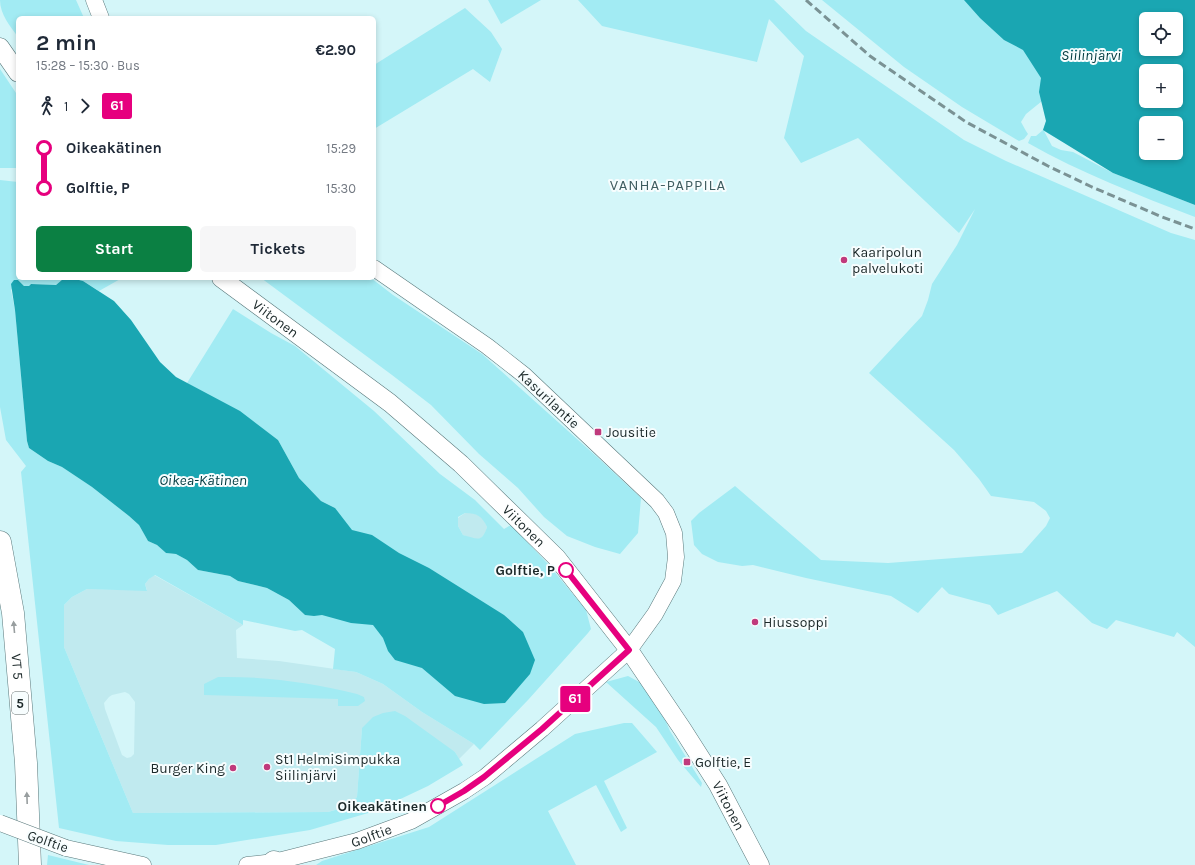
<!DOCTYPE html>
<meta charset="utf-8">
<style>
:root{--surface:#fff;--page:#f6f6f7;--text:#1f2937;--muted:#747a83;--accent:#0b8043}
body{margin:0;font-family:Karla,sans-serif;background:var(--page);color:var(--text);height:100vh;display:flex;flex-direction:column;font-size:15px;white-space:nowrap}
*{box-sizing:border-box;margin:0}
p{font-size:13px;color:var(--muted)}
.icon{flex:none;width:22px;height:22px;fill:none;stroke:currentColor;stroke-width:2;stroke-linecap:round;stroke-linejoin:round}
.map{position:relative;flex:1;overflow:hidden}
.sheet{position:absolute;left:16px;top:16px;width:360px;height:264px;display:flex;flex-direction:column;background:var(--surface);border-radius:6px;box-shadow:0 2px 6px #0003}
.sheet>*{flex:none}
.badge{padding:0 8px;border-radius:3px;font-size:14px;line-height:26px}
.buttons{position:absolute;left:1139px;top:12px;display:grid;gap:8px}
.buttons a{display:grid;place-items:center;width:44px;height:44px;border-radius:6px;background:var(--surface);box-shadow:0 2px 6px #0003;font-size:20px}
.map>.badge{position:absolute;translate:-50% -50%;box-shadow:0 0 0 2px #fff}
.legs{display:flex;align-items:center;gap:6px;height:44px;padding:0 20px;font-size:13px}
.legs p{margin-inline-start:auto}
.headline{display:flex;align-items:center;justify-content:space-between;height:68px;padding:0 20px}
h1{font-size:22px;font-weight:700;line-height:30px}
.primary-button{display:flex;gap:8px;margin-top:auto;padding:8px 20px}
.primary-button a{flex:1;height:46px;border-radius:6px;background:var(--accent);color:#fff;font-size:16px;font-weight:700;line-height:46px;text-align:center}
.primary-button a+a{background:var(--page);color:var(--text)}
ul{padding:0 20px;list-style:none}
li{display:flex;align-items:center;gap:14px;height:40px;font-size:15px}
li i{display:grid;place-items:center;width:6px;height:100%;margin:0 5px;background:currentColor}
li i::after{content:'';width:10px;height:10px;margin:-5px;border:3px solid;border-radius:50%;background:var(--surface)}
li p{margin-inline-start:auto}
li:first-child i{background:linear-gradient(#0000 50%,currentColor 0)}
li:last-child i{background:linear-gradient(currentColor 50%,#0000 0)}
.map>svg:first-child{display:block}
.built{fill:#c0eaef;fill-rule:evenodd}
.green{fill:#a2ebf3;fill-rule:evenodd}
.water{fill:#1aa6b2;fill-rule:evenodd}
.lines{fill:none;stroke-linecap:round;stroke-linejoin:round}
.tertiary-casing{stroke:#59787b;stroke-width:17}
.secondary-casing{stroke:#59787b;stroke-width:19}
.motorway-casing{stroke:#59787b;stroke-width:23}
.tertiary{stroke:#fff;stroke-width:16}
.secondary{stroke:#fff;stroke-width:18}
.motorway{stroke:#fff;stroke-width:22}
.rail{stroke:#7a9294;stroke-width:3;stroke-dasharray:8 4;stroke-linecap:butt}
.tertiary-bridge-casing{stroke:#59787b;stroke-width:17;stroke-linecap:butt}
.tertiary-bridge{stroke:#fff;stroke-width:16}
.oneway{fill:#989e9f}
.line-1-casing{stroke:#fff;stroke-width:9}
.line-1{stroke:#e6007e;stroke-width:6}
.poi-dot{fill:#c03a7c;stroke:#f7fdfe;stroke-width:1.5}
.stop-1-dot{fill:#fff;stroke:#e6007e;stroke-width:2}
.labels{text-anchor:middle;stroke-width:4;stroke-linejoin:round;paint-order:stroke}
.shield{fill:#f7fdfe;stroke:#5d6869;stroke-width:1}
.shield-label{font-size:13px;font-weight:bold;fill:#1b2829}
.poi-label{font-size:14px;fill:#1b2829;stroke:#f7fdfe;text-anchor:start}
.street-label{font-size:14px;fill:#1b2829;stroke:#f7fdfe}
.stop-label{font-size:14px;font-weight:bold;fill:#1b2829;stroke:#f7fdfe;text-anchor:end}
.water-label{font-size:15px;font-style:italic;fill:#003b40;stroke:#f7fdfe}
.neighbourhood-label{font-size:15px;letter-spacing:1px;fill:#3f5d60;stroke:#f7fdfe}
</style>
<div class="map">
<svg width="1195" height="865" viewBox="0 0 1195 865">
<rect width="100%" height="100%" fill="#d4f6f9"/>
<!-- built -->
<g class="built">
<polygon points="465,513 472,513 479,515 484,520 487,527 485,534 481,538 476,540 463,535 458,526 458,518"/>
<path d="M 154,575 L 243,625 L 236,630 L 237,658 L 279,661 L 356,672 L 383,684 L 422,712 L 474,744 L 459,759 L 455,752 L 362,728 L 357,797 L 346,807 L 328,812 L 133,813 L 64,647 L 64,605 L 72,597 L 87,589 L 147,590 L 145,584 L 149,579 ZM 125,692 L 129,694 L 135,702 L 134,754 L 131,757 L 127,758 L 122,755 L 105,709 L 104,703 L 109,697 L 112,695 Z"/>
</g>
<!-- green -->
<g class="green">
<path d="M 0,0 L 76,0 L 84,18 L 18,18 L 18,37 C 10,26 0,14 0,0 Z"/>
<polygon points="488,0 541,0 501,24"/>
<polygon points="578,0 774,0 806,31 964,140 1006,161 1171,233 1195,240 1195,647 1177,632 1174,637 1116,620 1107,629 1092,623 1057,591 998,615 990,605 949,594 942,587 918,613 891,596 806,578 753,565 742,566 718,562 702,554 694,545 691,521 699,513 735,486 821,560 888,563 1022,553 1046,526 1050,518 1046,511 1034,502 991,496 979,479 954,450 869,373 922,316 928,300 932,284 957,245 975,209 959,233 858,138 801,163 784,138 804,56 769,19 757,62 602,26"/>
<polygon points="822,0 1001,0 1052,93 1026,114 1021,122 1026,131 1028,134 1024,139 1019,141 962,107 904,67"/>
<polygon points="465,8 491,32 502,49 490,82 473,69 374,129 374,65"/>
<polygon points="0,69 18,96 18,168 0,168"/>
<path d="M 1046,121 L 1063,142 L 1044,131 L 1052,146 L 1061,150 L 1073,152 L 1113,173 L 1195,205 L 1195,217 C 1138,195 1081,173 1028,143 L 1031,136 L 1036,136 L 1043,130 Z"/>
<path d="M 0,180 L 18,182 L 18,278 L 69,278 L 63,279 L 56,285 L 31,284 L 29,286 L 24,286 L 18,280 L 11,290 L 15,310 L 27,441 L 29,448 L 48,461 L 62,467 L 92,487 L 129,516 L 139,525 L 148,541 L 157,545 L 166,553 L 176,554 L 187,560 L 198,570 L 230,576 L 238,581 L 267,588 L 289,600 L 305,615 L 335,508 L 321,501 L 299,478 L 278,440 L 263,429 L 187,383 L 233,309 L 271,333 L 295,346 L 374,411 L 440,474 L 475,500 L 504,529 L 511,525 L 548,564 L 586,610 L 591,629 L 588,633 L 528,700 L 480,750 L 474,744 L 422,712 L 383,684 L 356,672 L 333,669 L 335,649 L 302,630 L 295,631 L 243,620 L 243,625 L 155,575 L 149,579 L 145,584 L 147,591 L 87,589 L 72,597 L 64,605 L 64,647 L 133,813 L 328,812 L 346,807 L 357,797 L 362,728 L 373,717 L 383,713 L 395,711 L 405,716 L 455,752 L 463,765 L 428,786 L 375,811 L 310,830 L 216,845 L 168,845 L 116,841 L 59,828 L 21,472 L 26,466 L 6,440 L 0,407 ZM 465,513 C 477,513 482,516 487,527 C 482,544 476,538 463,535 L 458,526 L 458,517 Z"/>
<polygon points="71,278 122,278 99,291 83,281"/>
<polygon points="261,278 371,278 393,295 482,354 596,456 641,498 638,533 620,554 595,547 567,536 544,517 518,488 479,454 431,405 392,375"/>
<polygon points="628,676 643,684 658,703 670,731 702,783 701,787 678,760 656,727 606,682"/>
<path d="M 218,677 C 265,676 312,683 357,694 L 364,697 L 365,701 L 358,706 L 338,706 L 338,699 L 204,695 L 204,684 Z"/>
<polygon points="624,723 632,723 657,752 604,781 627,828 621,832 596,785 548,811 576,865 316,865 322,861 429,827 575,734"/>
<polygon points="48,855 89,865 47,865"/>
</g>
<!-- water -->
<g class="water">
<path d="M 964,0 L 1195,0 L 1195,205 L 1113,173 L 1043,130 L 1046,121 L 1039,92 L 1041,78 L 1023,50 L 1004,40 L 980,18 ZM 1146,19 L 1176,19 L 1176,49 L 1146,49 ZM 1146,71 L 1176,71 L 1176,101 L 1146,101 ZM 1146,123 L 1176,123 L 1176,153 L 1146,153 Z"/>
<polygon points="71,278 83,281 114,301 131,320 160,362 176,377 240,411 278,440 299,478 321,501 335,508 352,530 372,535 399,553 429,568 504,615 523,632 535,660 530,674 505,703 484,704 455,696 422,668 395,660 388,651 383,638 373,625 351,623 322,615 314,616 305,615 289,600 267,588 238,581 230,576 198,570 187,560 176,554 166,553 157,545 148,541 139,525 129,516 92,487 62,467 48,461 29,448 27,441 15,310 11,284 14,280 18,280 24,286 29,286 31,284 56,285 63,279"/>
</g>
<g class="lines">
<defs>
<g id="tertiary">
<polyline points="94,0 101,18"/>
<polyline points="66,848 143,865"/>
<path id="s1" d="M 247,865 L 274,862 L 357,841 L 411,821 L 464,791 L 485,777 L 542,729 L 629,650 L 655,614 L 673,581 L 676,557 L 674,533 L 666,513 L 657,501 L 524,375 L 487,346 L 374,268"/>
</g>
<g id="secondary">
<polyline points="0,47 18,73"/>
<path id="s2" d="M 221,278 L 390,403 L 461,464 L 557,558 L 629,650 L 683,730 L 718,785 L 760,865"/>
</g>
<g id="motorway">
<path id="s3" d="M 0,542 L 13,613 L 26,763 L 30,865"/>
<polyline points="273,865 274,862"/>
</g>
</defs>
<!-- tertiary casing -->
<use href="#tertiary" class="tertiary-casing"/>
<!-- secondary casing -->
<use href="#secondary" class="secondary-casing"/>
<!-- motorway casing -->
<use href="#motorway" class="motorway-casing"/>
<!-- tertiary -->
<use href="#tertiary" class="tertiary"/>
<!-- secondary -->
<use href="#secondary" class="secondary"/>
<!-- motorway -->
<use href="#motorway" class="motorway"/>
<!-- rail -->
<polyline class="rail" points="806,0 870,56 966,122 1048,166 1092,187 1162,217 1195,229"/>
<defs>
<polyline id="tertiary-bridge" points="0,823 66,848"/>
</defs>
<!-- tertiary-bridge casing -->
<use href="#tertiary-bridge" class="tertiary-bridge-casing"/>
<!-- tertiary-bridge -->
<use href="#tertiary-bridge" class="tertiary-bridge"/>
</g>
<!-- one-way arrows -->
<defs><path id="oneway-solid" d="M-6-.8H1V-3.2L6.5 0L1 3.2V.8H-6Z"/></defs>
<g class="oneway">
<use href="#oneway-solid" transform="translate(14 627) rotate(-95)"/>
<use href="#oneway-solid" transform="translate(27 798) rotate(-92)"/>
</g>
<g class="lines">
<defs>
<polyline id="line-1" points="438,806 464,791 484,777 542,729 629,650 566,570"/>
</defs>
<!-- line-1 casing -->
<use href="#line-1" class="line-1-casing"/>
<!-- line-1 -->
<use href="#line-1" class="line-1"/>
</g>
<!-- markers -->
<g class="poi-dot">
<circle cx="844" cy="260" r="4"/>
<rect x="594" y="428" width="8" height="8" rx="2"/>
<circle cx="755" cy="622" r="4"/>
<rect x="683" y="758" width="8" height="8" rx="2"/>
<circle cx="267" cy="767" r="4"/>
<circle cx="233" cy="768" r="4"/>
</g>
<g class="stop-1-dot">
<circle cx="566" cy="570" r="7"/>
<circle cx="438" cy="806" r="7"/>
</g>
<g class="labels">
<!-- shield labels -->
<rect class="shield" x="12" y="692" width="16" height="22" rx="3"/>
<g class="shield-label">
<text x="20" y="708">5</text>
</g>
<!-- poi labels -->
<g class="poi-label">
<text x="852" y="257">Kaaripolun<tspan x="852" dy="16">palvelukoti</tspan></text>
<text x="606" y="437">Jousitie</text>
<text x="763" y="627">Hiussoppi</text>
<text x="275" y="764">St1 HelmiSimpukka<tspan x="275" dy="16">Siilinjärvi</tspan></text>
<text x="695" y="767">Golftie, E</text>
<text x="225" y="773" text-anchor="end">Burger King</text>
</g>
<!-- street labels -->
<g class="street-label">
<text dy="5" stroke="none"><textPath href="#s2" startOffset="68">Viitonen</textPath></text>
<text transform="translate(549 399) rotate(43)" y="5">Kasurilantie</text>
<text dy="5" stroke="none"><textPath href="#s2" startOffset="392">Viitonen</textPath></text>
<text dy="5" stroke="none"><textPath href="#s3" startOffset="126">VT 5</textPath></text>
<text dy="5" stroke="none"><textPath href="#s2" startOffset="740">Viitonen</textPath></text>
<text dy="5" stroke="none"><textPath href="#s1" startOffset="128">Golftie</textPath></text>
<text transform="translate(48 841) rotate(19)" y="5">Golftie</text>
</g>
<!-- stop labels -->
<g class="stop-label">
<text x="555" y="575">Golftie, P</text>
<text x="427" y="811">Oikeakätinen</text>
</g>
<!-- water labels -->
<g class="water-label">
<text x="1091" y="60">Siilinjärvi</text>
<text x="203" y="485">Oikea-Kätinen</text>
</g>
<!-- neighbourhood labels -->
<g class="neighbourhood-label">
<text x="668" y="190">VANHA-PAPPILA</text>
</g>
</g>
</svg>
<div class="buttons">
<a><svg class="icon" aria-label="locate" viewBox="0 0 24 24"><circle cx="12" cy="12" r="6"/><path d="M12 2v4M12 18v4M2 12h4M18 12h4"/></svg></a>
<a>+</a>
<a>−</a>
</div>
<b class="badge" style="left:575px;top:699px;background:#e6007e;color:#fff">61</b>
<section class="sheet">
<div class="headline"><div><h1>2 min</h1><p>15:28 – 15:30 · Bus</p></div><b>€2.90</b></div>
<div class="legs"><svg class="icon" aria-label="walk" viewBox="0 0 24 24"><circle cx="13" cy="4" r="2"/><path d="M13 8l-2 6 4 7M11 14l-3 7M7 12l3-4h3l4 4"/></svg>1<svg class="icon" aria-label="forward" viewBox="0 0 24 24"><path d="M9 5l7 7-7 7"/></svg><b class="badge" style="background:#e6007e;color:#fff">61</b></div>
<ul>
<li><i style="color:#e6007e"></i><b>Oikeakätinen</b><p>15:29</p></li>
<li><i style="color:#e6007e"></i><b>Golftie, P</b><p>15:30</p></li>
</ul>
<div class="primary-button"><a>Start</a><a>Tickets</a></div>
</section>
</div>
